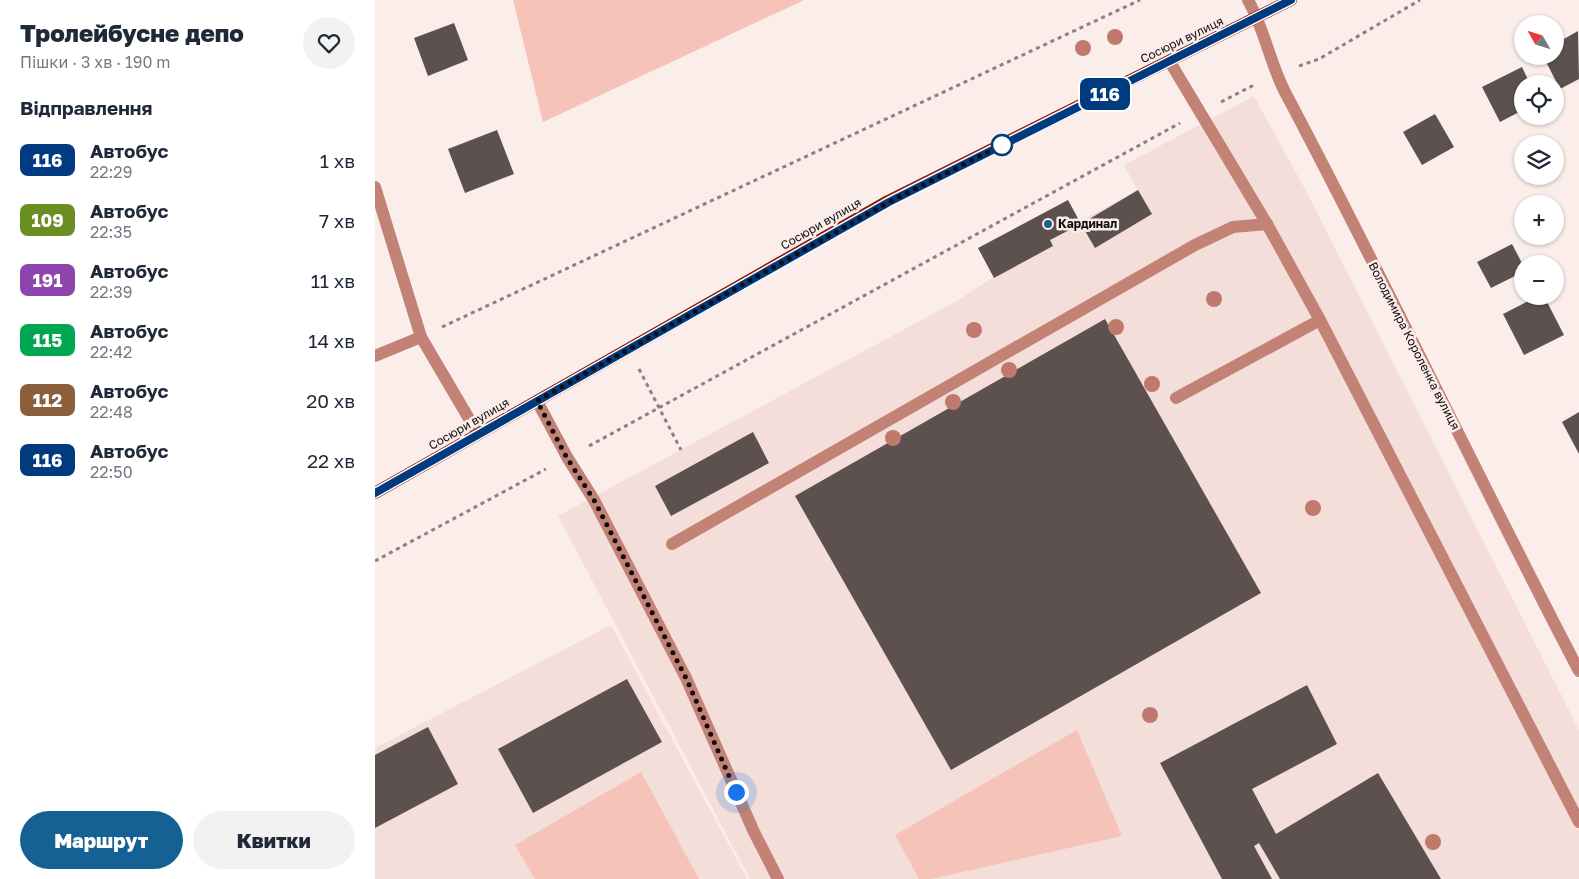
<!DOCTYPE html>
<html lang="uk">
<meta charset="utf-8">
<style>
:root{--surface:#fff;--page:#f2f2f3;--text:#1f2937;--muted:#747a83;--accent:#166194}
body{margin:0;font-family:"Golos Text",sans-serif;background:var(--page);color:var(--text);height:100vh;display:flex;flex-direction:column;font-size:19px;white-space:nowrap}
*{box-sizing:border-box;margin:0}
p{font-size:16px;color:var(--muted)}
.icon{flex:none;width:28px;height:28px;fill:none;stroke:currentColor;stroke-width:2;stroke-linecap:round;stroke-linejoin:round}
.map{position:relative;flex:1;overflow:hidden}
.panel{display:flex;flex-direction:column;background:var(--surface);width:375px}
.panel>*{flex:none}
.badge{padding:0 10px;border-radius:8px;font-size:18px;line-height:32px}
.needle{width:32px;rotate:309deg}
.controls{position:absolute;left:1139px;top:15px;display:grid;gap:10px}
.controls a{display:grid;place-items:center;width:50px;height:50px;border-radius:50%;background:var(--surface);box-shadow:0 1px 4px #0004;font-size:25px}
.you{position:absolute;width:25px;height:25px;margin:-12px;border:4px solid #fff;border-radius:50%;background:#1a73e8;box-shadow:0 0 0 8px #1a73e833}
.map>.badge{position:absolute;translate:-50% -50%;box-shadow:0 0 0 2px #fff}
h2{padding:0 20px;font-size:19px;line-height:45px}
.round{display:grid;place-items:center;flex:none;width:52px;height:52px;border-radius:26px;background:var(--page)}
.headline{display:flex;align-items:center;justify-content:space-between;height:85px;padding:0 20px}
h1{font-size:24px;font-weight:800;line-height:38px}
.cta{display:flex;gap:10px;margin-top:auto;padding:10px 20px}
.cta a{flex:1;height:58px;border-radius:30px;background:var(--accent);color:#fff;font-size:20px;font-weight:800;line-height:58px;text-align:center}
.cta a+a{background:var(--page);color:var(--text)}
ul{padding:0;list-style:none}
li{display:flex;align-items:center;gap:15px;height:60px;padding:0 20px}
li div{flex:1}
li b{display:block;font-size:19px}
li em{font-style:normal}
li .badge{min-width:55px;font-weight:700;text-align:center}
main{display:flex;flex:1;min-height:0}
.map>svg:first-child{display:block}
.built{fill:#f4ded9}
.green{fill:#f5c3b8}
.building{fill:#5c514f}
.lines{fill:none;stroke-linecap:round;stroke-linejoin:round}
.path{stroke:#8b8280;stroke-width:3;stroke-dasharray:4 4;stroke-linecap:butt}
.lane{stroke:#c38276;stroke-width:12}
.street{stroke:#c38276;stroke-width:12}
.primary{stroke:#8e1603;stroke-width:12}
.tree{fill:#bf796d}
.line-casing{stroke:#fff;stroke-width:11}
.line{stroke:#003b80;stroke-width:8}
.walk{stroke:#110d0c;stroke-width:5;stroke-dasharray:0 9}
.stop-dot{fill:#fff;stroke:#003b80;stroke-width:2.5}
.poi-dot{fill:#166194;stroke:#faedea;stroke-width:2}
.labels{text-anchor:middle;stroke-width:5;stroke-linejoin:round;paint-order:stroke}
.street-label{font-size:12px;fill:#110d0c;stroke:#faedea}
.poi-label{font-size:12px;font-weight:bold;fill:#110d0c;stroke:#faedea;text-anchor:start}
</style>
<main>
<section class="panel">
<div class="headline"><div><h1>Тролейбусне депо</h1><p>Пішки · 3 хв · 190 m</p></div><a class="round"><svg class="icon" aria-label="heart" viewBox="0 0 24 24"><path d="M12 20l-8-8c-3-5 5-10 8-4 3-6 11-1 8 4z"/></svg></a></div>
<h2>Відправлення</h2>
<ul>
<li><span class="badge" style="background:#003b80;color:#fff">116</span><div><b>Автобус</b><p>22:29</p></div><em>1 хв</em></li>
<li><span class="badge" style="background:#6b8e23;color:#fff">109</span><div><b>Автобус</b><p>22:35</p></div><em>7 хв</em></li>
<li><span class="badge" style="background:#8e44ad;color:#fff">191</span><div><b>Автобус</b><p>22:39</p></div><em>11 хв</em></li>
<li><span class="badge" style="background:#00a651;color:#fff">115</span><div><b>Автобус</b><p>22:42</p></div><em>14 хв</em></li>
<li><span class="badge" style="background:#8b5e3c;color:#fff">112</span><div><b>Автобус</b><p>22:48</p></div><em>20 хв</em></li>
<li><span class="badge" style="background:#003b80;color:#fff">116</span><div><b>Автобус</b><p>22:50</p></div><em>22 хв</em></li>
</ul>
<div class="cta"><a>Маршрут</a><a>Квитки</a></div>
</section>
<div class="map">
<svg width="1204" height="879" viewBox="0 0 1204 879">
<rect width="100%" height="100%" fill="#faedea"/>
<!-- built -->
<g class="built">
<polygon points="879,96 931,191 1204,730 1204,879 375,879 183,516 580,302 708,219 763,191 749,165"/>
<polygon points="236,625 372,879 0,879 0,748"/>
</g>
<!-- green -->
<g class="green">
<polygon points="138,0 429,0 168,122"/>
<polygon points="702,730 747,836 556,879 544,879 520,835"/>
<polygon points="266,772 324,879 160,879 140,845"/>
</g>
<!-- building -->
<g class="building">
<polygon points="79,23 93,60 53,76 39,38"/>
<polygon points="1203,31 1204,79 1185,89 1168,56 1180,56 1180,44"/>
<polygon points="1147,67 1155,84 1148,84 1148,110 1125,122 1107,87"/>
<polygon points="1060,114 1079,147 1047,165 1028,132"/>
<polygon points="122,130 139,174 90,193 73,149"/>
<polygon points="763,190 777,214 720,248 706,224"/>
<polygon points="693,200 706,224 675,240 678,246 619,278 603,248"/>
<polygon points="1137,244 1148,265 1148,272 1116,288 1102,262"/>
<polygon points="1163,296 1169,296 1189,335 1149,355 1128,314"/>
<polygon points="730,319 886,593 576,770 420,496"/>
<polygon points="1204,412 1204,454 1187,422"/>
<polygon points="378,432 394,463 296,516 280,486"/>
<polygon points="252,679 287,742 158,813 123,749"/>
<polygon points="932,685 962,744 877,789 901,834 1003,773 1066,879 905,879 884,843 879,846 897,879 847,879 785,763"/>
<polygon points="53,727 83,784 0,828 0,755"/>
</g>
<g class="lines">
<!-- path -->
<g class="path">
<polyline points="924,66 944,59 1045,0"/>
<polyline points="846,102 881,84"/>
<polyline points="67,327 765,0"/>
<polyline points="264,369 306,450"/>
<polyline points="214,446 805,123"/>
<polyline points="0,561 171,469"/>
</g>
<!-- lane -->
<g class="lane">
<polyline points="795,62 892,224"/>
<polyline points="0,356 46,337"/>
<polyline points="801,398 945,320 1204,822"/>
<polyline points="162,401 192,457 219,500 311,678 379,832 403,879"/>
<polyline points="297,544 820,245 858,227 892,224 945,320"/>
</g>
<!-- street -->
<g class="street">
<path d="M 873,0 C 890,30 895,64 911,94 C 1012,284 1104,480 1204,671"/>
<polyline points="0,187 46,337 103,434"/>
</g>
<!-- primary -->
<polyline class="primary" points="0,493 513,201 916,0"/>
</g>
<!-- trees -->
<g class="tree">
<circle cx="740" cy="37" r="8"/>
<circle cx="708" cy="48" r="8"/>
<circle cx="839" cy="299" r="8"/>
<circle cx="741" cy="327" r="8"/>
<circle cx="599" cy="330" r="8"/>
<circle cx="634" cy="370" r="8"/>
<circle cx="777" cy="384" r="8"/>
<circle cx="578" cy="402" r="8"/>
<circle cx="518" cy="438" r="8"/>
<circle cx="938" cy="508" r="8"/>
<circle cx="775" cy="715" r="8"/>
<circle cx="1058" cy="842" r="8"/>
</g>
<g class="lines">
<defs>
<polyline id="line" points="0,493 514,202 916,0"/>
</defs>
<!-- line casing -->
<use href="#line" class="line-casing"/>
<!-- line -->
<use href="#line" class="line"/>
<!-- walk -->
<polyline class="walk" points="361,792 311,678 219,500 192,458 162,401 514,202 627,145"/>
</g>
<!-- markers -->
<circle class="stop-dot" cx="627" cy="145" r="10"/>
<circle class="poi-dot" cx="673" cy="224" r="5"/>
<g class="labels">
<!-- street labels -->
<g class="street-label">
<text transform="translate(807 40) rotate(-26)" y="4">Сосюри вулиця</text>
<text transform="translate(446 224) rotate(-30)" y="4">Сосюри вулиця</text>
<text transform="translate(1039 346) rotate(63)" y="4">Володимира Короленка вулиця</text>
<text transform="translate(94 424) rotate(-30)" y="4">Сосюри вулиця</text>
</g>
<!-- poi labels -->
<g class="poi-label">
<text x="683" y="228">Кардинал</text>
</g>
</g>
</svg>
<div class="controls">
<a><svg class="needle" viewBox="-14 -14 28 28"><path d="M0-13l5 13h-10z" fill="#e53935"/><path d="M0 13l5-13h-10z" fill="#747a83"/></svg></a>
<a><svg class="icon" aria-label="locate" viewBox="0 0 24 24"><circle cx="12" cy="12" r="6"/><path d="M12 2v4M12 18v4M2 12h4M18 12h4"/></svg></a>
<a><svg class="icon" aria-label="layers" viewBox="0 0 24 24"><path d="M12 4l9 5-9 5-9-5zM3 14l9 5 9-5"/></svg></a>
<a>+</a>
<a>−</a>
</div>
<div class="you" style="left:361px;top:792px"></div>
<b class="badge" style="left:730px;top:94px;background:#003b80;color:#fff">116</b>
</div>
</main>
